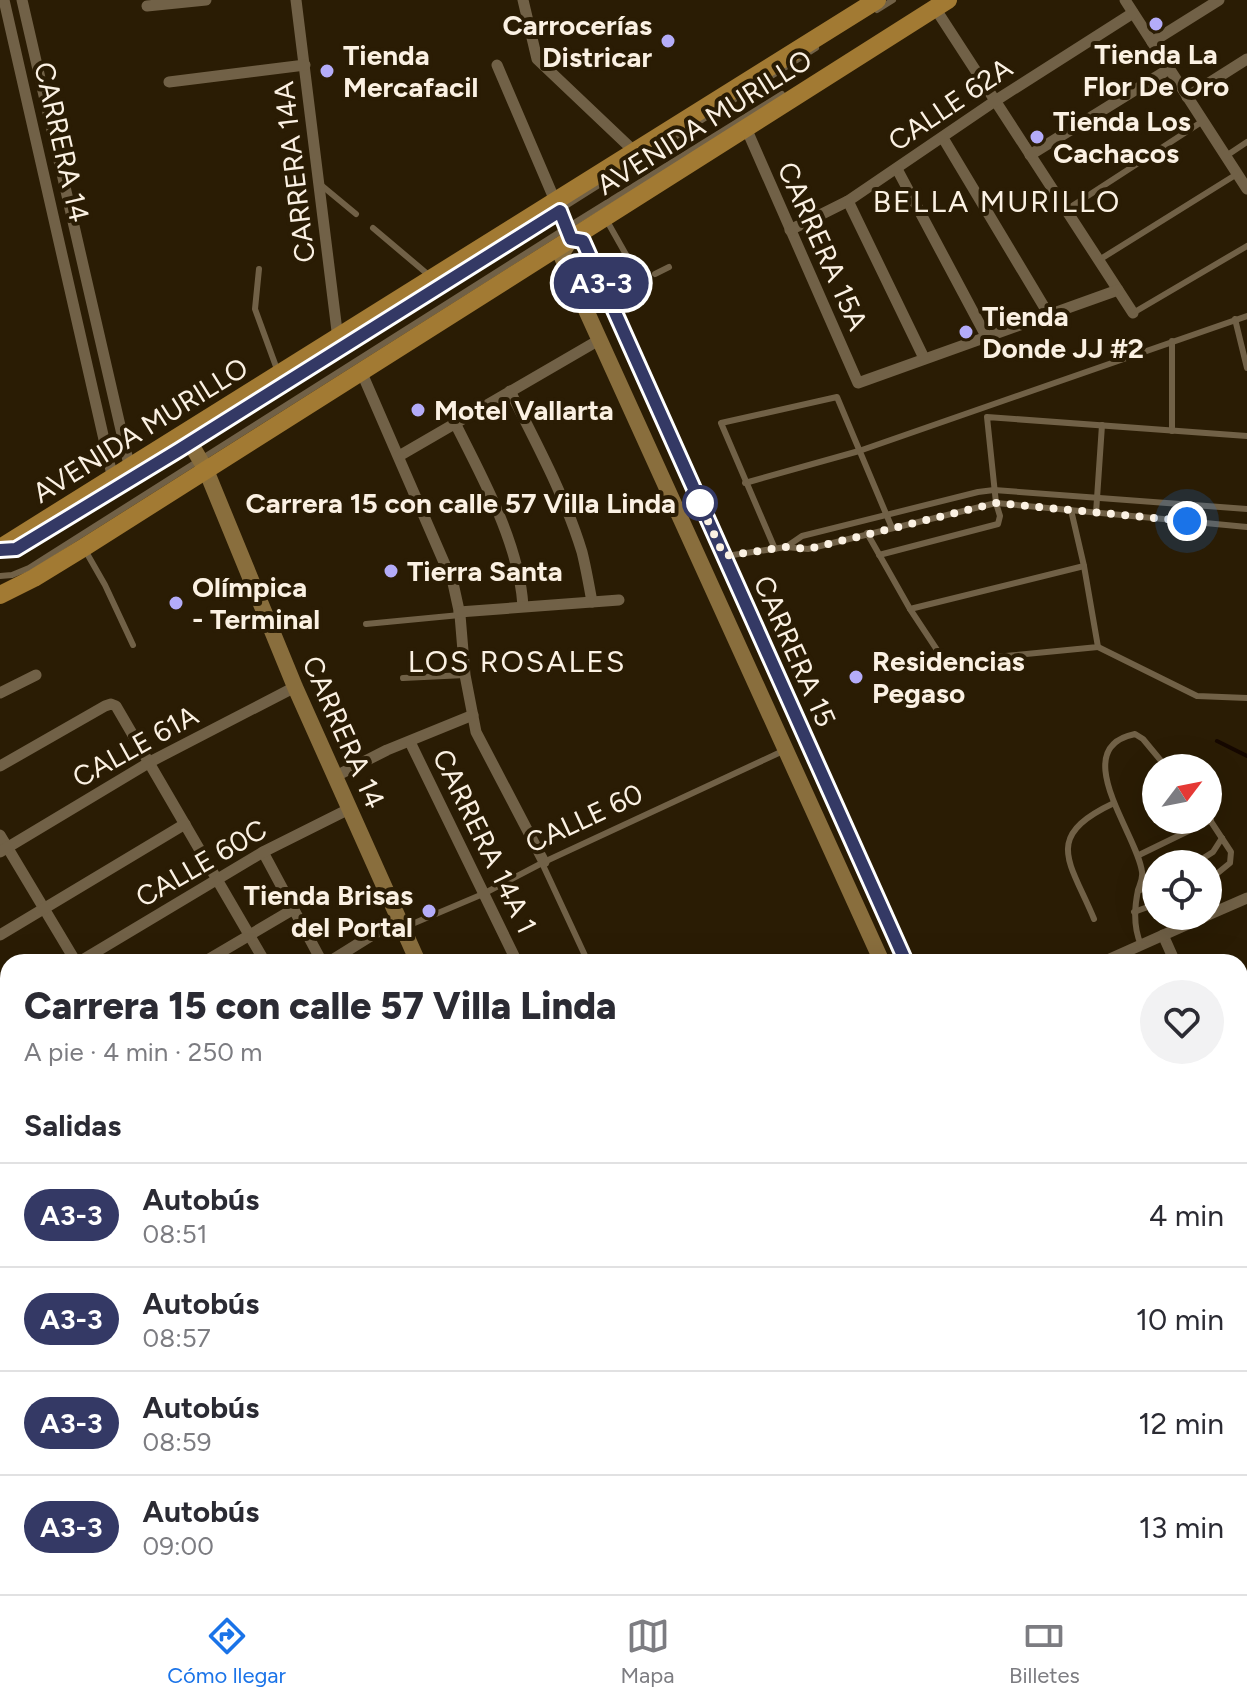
<!DOCTYPE html>
<html lang="es">
<meta charset="utf-8">
<style>
:root{--surface:#fff;--page:#f2f2f3;--text:#2b2b33;--muted:#7c7c81;--line:#e1e1e2;--accent:#1a73e8}
body{margin:0;font-family:Figtree,sans-serif;background:var(--page);color:var(--text);height:100vh;display:flex;flex-direction:column;font-size:30px;white-space:nowrap}
*{box-sizing:border-box;margin:0}
p{font-size:26px;color:var(--muted)}
.icon{flex:none;width:44px;height:44px;fill:none;stroke:currentColor;stroke-width:2;stroke-linecap:round;stroke-linejoin:round}
.map{position:relative;flex:1;overflow:hidden}
.details{position:absolute;left:0px;top:954px;width:1248px;height:640px;display:flex;flex-direction:column;background:var(--surface);border-radius:24px 24px 0 0;box-shadow:0 8px 32px #0002}
.details>*{flex:none}
.badge{padding:0 16px;border-radius:26px;font-size:28px;line-height:52px}
.needle{width:52px;rotate:58deg}
.tools{position:absolute;left:1142px;top:754px;display:grid;gap:16px}
.tools a{display:grid;place-items:center;width:80px;height:80px;border-radius:50%;background:var(--surface);box-shadow:0 8px 32px #0002;font-size:40px}
.you{position:absolute;width:40px;height:40px;margin:-20px;border:6px solid #fff;border-radius:50%;background:#1a73e8;box-shadow:0 0 0 12px #1a73e833}
.map>.badge{position:absolute;translate:-50% -50%;box-shadow:0 0 0 4px #fff}
h2{padding:0 24px;font-size:30px;line-height:72px}
.round{display:grid;place-items:center;flex:none;width:84px;height:84px;border-radius:42px;background:var(--page)}
.headline{display:flex;align-items:center;justify-content:space-between;height:136px;padding:0 24px}
h1{font-size:38px;font-weight:800;line-height:60px}
ul{padding:0;list-style:none}
li{display:flex;align-items:center;gap:24px;height:104px;padding:0 24px;border-top:2px solid var(--line)}
li div{flex:1}
li b{display:block;font-size:30px}
li em{font-style:normal}
li .badge{min-width:88px;font-weight:700;text-align:center}
.menu{display:flex;justify-content:space-around;align-items:center;height:112px;border-top:2px solid var(--line);background:var(--surface);font-size:22px;color:var(--muted)}
.menu a{display:grid;justify-items:center;gap:4px}
.menu .selected{color:var(--accent)}
.map>svg:first-child{display:block}
.lines{fill:none;stroke-linecap:round;stroke-linejoin:round}
.stream{stroke:#150700;stroke-width:4}
.lane{stroke:#716147;stroke-width:6}
.street{stroke:#716147;stroke-width:11}
.secondary{stroke:#896e3d;stroke-width:16}
.primary{stroke:#a27a33;stroke-width:18}
.line-casing{stroke:#fff;stroke-width:18}
.line{stroke:#343965;stroke-width:12}
.walk{stroke:#fbf1e3;stroke-width:8;stroke-dasharray:0 14.4}
.poi-dot{fill:#b4acf9;stroke:#2a1c04;stroke-width:3}
.stop-dot{fill:#fff;stroke:#343965;stroke-width:4}
.labels{text-anchor:middle;stroke-width:8;stroke-linejoin:round;paint-order:stroke}
.poi-label{font-size:28px;font-weight:bold;fill:#fbf1e3;stroke:#2a1c04;text-anchor:start}
.street-label{font-size:28px;fill:#fbf1e3;stroke:#2a1c04}
.stop-label{font-size:28px;font-weight:bold;fill:#fbf1e3;stroke:#2a1c04;text-anchor:end}
.neighbourhood-label{font-size:30px;letter-spacing:2px;fill:#fbf1e3;stroke:#2a1c04}
</style>
<div class="map">
<svg width="1247" height="1594" viewBox="0 0 1247 1594">
<rect width="100%" height="100%" fill="#2a1c04"/>
<g class="lines">
<!-- stream -->
<polyline class="stream" points="1217,741 1247,756"/>
<!-- lane -->
<g class="lane">
<polyline points="877,10 893,0"/>
<polyline points="1226,156 1247,142"/>
<polyline points="321,185 356,214"/>
<polyline points="1066,210 1203,121"/>
<polyline points="607,221 637,274"/>
<polyline points="373,228 431,277"/>
<polyline points="1099,260 1237,174"/>
<polyline points="259,269 255,309 278,372"/>
<polyline points="655,274 669,267"/>
<polyline points="610,302 631,289"/>
<polyline points="1133,313 1247,246"/>
<polyline points="1235,319 1247,368"/>
<polyline points="1172,431 1172,341"/>
<polyline points="745,483 859,451 1247,316"/>
<polyline points="1096,513 1102,425"/>
<polyline points="867,533 910,609 1084,566"/>
<polyline points="786,547 802,536 978,492 994,490 1247,509"/>
<polyline points="775,549 721,423 837,397 892,528"/>
<polyline points="8,550 16,549 190,443 816,48"/>
<polyline points="85,550 105,585 133,645"/>
<polyline points="879,555 998,524 1000,516 996,503 987,417 1247,436"/>
<polyline points="726,556 786,547 808,549 996,503 1247,527"/>
<polyline points="0,576 12,575 29,568 566,228 782,94"/>
<polyline points="910,609 945,662 1098,647 1084,566 1071,510"/>
<polyline points="366,624 460,615"/>
<polyline points="1098,647 1197,696 1247,698"/>
<polyline points="403,678 465,675"/>
<polyline points="1208,817 1231,852 1230,863 1208,881"/>
<polyline points="1139,855 1211,820"/>
<polyline points="542,863 588,962"/>
<polyline points="1194,864 1213,852 1222,838"/>
<polyline points="1138,891 1156,883"/>
<polyline points="1134,912 1156,904"/>
<path d="M 1094,919 C 1070,861 1042,837 1114,803"/>
<polyline points="405,927 483,894 544,862 783,751"/>
<path d="M 1141,945 C 1133,927 1134,909 1138,890 C 1140,884 1143,879 1142,872 C 1138,835 1066,748 1135,734 L 1143,739 L 1167,768"/>
<polyline points="752,1586 756,1594"/>
<polyline points="780,1586 783,1594"/>
<polyline points="1024,1586 1034,1594"/>
<polyline points="1072,1594 1077,1586"/>
</g>
<!-- street -->
<g class="street">
<polyline points="4,0 113,479"/>
<polyline points="22,0 130,469"/>
<polyline points="296,0 338,339"/>
<polyline points="523,0 537,59 636,153"/>
<polyline points="1125,0 1247,189"/>
<polyline points="147,6 206,0"/>
<polyline points="935,8 1133,313"/>
<polyline points="1152,42 1219,0"/>
<polyline points="497,65 556,203"/>
<polyline points="169,82 305,65"/>
<polyline points="1187,97 1247,59"/>
<polyline points="746,128 858,383 1118,290"/>
<polyline points="943,138 1049,315"/>
<polyline points="1030,155 1169,69"/>
<polyline points="897,169 986,336"/>
<polyline points="848,201 924,358"/>
<polyline points="790,230 848,201 995,101 1133,13"/>
<polyline points="361,371 453,583 460,615 465,675 476,732 544,862"/>
<path d="M 510,391 C 536,443 565,496 582,552 C 586,568 589,585 592,602"/>
<path d="M 455,423 C 483,479 519,543 523,606"/>
<polyline points="399,456 599,340"/>
<polyline points="459,612 619,600"/>
<polyline points="0,693 36,675"/>
<polyline points="410,742 517,962"/>
<polyline points="0,766 105,706 111,704 116,706 265,962"/>
<polyline points="334,777 387,750 473,715"/>
<polyline points="0,835 76,962"/>
<polyline points="0,852 150,762 295,687"/>
<polyline points="263,852 322,962"/>
<polyline points="1208,915 1247,898"/>
<polyline points="0,935 185,824"/>
<polyline points="1163,935 1175,962"/>
<polyline points="79,962 263,852 349,809"/>
<polyline points="204,962 292,910"/>
<polyline points="329,962 398,919"/>
<polyline points="1103,962 1206,916"/>
<polyline points="0,1009 8,1005"/>
<polyline points="0,1083 8,1078"/>
<polyline points="1240,1103 1247,1118"/>
<polyline points="0,1156 8,1152"/>
<polyline points="0,1231 8,1226"/>
<polyline points="0,1319 8,1314"/>
<polyline points="0,1402 8,1414"/>
<polyline points="0,1519 8,1530"/>
<polyline points="49,1586 55,1594"/>
<polyline points="132,1586 138,1594"/>
<polyline points="238,1586 244,1594"/>
<polyline points="316,1586 322,1594"/>
<polyline points="400,1586 406,1594"/>
<polyline points="480,1586 486,1594"/>
<polyline points="279,1594 290,1586"/>
<polyline points="506,1594 516,1586"/>
</g>
<!-- secondary -->
<g class="secondary">
<polyline points="556,203 571,239"/>
<polyline points="571,239 583,241 906,962"/>
<polyline points="571,239 561,255 882,962"/>
<polyline points="185,434 206,470 295,687 418,962"/>
<polyline points="0,1498 8,1493"/>
<polyline points="700,1586 704,1594"/>
<polyline points="1188,1586 1191,1594"/>
</g>
<!-- primary -->
<g class="primary">
<polyline points="0,548 877,0"/>
<polyline points="0,595 34,578 83,548 948,0"/>
</g>
</g>
<g class="lines">
<defs>
<polyline id="line" points="0,550 16,549 179,450 560,211 571,239 583,241 906,962"/>
</defs>
<!-- line casing -->
<use href="#line" class="line-casing"/>
<!-- line -->
<use href="#line" class="line"/>
<!-- walk -->
<polyline class="walk" points="700,503 698,499 724,556 786,547 808,549 996,503 1187,521"/>
</g>
<!-- markers -->
<g class="poi-dot">
<circle cx="1156" cy="24" r="8"/>
<circle cx="668" cy="41" r="8"/>
<circle cx="327" cy="71" r="8"/>
<circle cx="1037" cy="137" r="8"/>
<circle cx="966" cy="332" r="8"/>
<circle cx="418" cy="410" r="8"/>
<circle cx="391" cy="571" r="8"/>
<circle cx="176" cy="603" r="8"/>
<circle cx="856" cy="677" r="8"/>
<circle cx="429" cy="911" r="8"/>
</g>
<circle class="stop-dot" cx="700" cy="503" r="16"/>
<g class="labels">
<!-- poi labels -->
<g class="poi-label">
<text x="652" y="35" text-anchor="end">Carrocerías<tspan x="652" dy="32">Districar</tspan></text>
<text x="1156" y="64" text-anchor="middle">Tienda La<tspan x="1156" dy="32">Flor De Oro</tspan></text>
<text x="343" y="65">Tienda<tspan x="343" dy="32">Mercafacil</tspan></text>
<text x="1053" y="131">Tienda Los<tspan x="1053" dy="32">Cachacos</tspan></text>
<text x="982" y="326">Tienda<tspan x="982" dy="32">Donde JJ #2</tspan></text>
<text x="434" y="420">Motel Vallarta</text>
<text x="407" y="581">Tierra Santa</text>
<text x="192" y="597">Olímpica<tspan x="192" dy="32">- Terminal</tspan></text>
<text x="872" y="671">Residencias<tspan x="872" dy="32">Pegaso</tspan></text>
<text x="413" y="905" text-anchor="end">Tienda Brisas<tspan x="413" dy="32">del Portal</tspan></text>
</g>
<!-- street labels -->
<g class="street-label">
<text transform="translate(950 104) rotate(-34)" y="10">CALLE 62A</text>
<text transform="translate(704 122) rotate(-32)" y="10">AVENIDA MURILLO</text>
<text transform="translate(62 142) rotate(77)" y="10">CARRERA 14</text>
<text transform="translate(294 172) rotate(-97)" y="10">CARRERA 14A</text>
<text transform="translate(823 246) rotate(66)" y="10">CARRERA 15A</text>
<text transform="translate(140 430) rotate(-32)" y="10">AVENIDA MURILLO</text>
<text transform="translate(795 651) rotate(66)" y="10">CARRERA 15</text>
<text transform="translate(344 732) rotate(66)" y="10">CARRERA 14</text>
<text transform="translate(135 746) rotate(-29)" y="10">CALLE 61A</text>
<text transform="translate(584 818) rotate(-25)" y="10">CALLE 60</text>
<text transform="translate(485 841) rotate(64)" y="10">CARRERA 14A 1</text>
<text transform="translate(201 863) rotate(-30)" y="10">CALLE 60C</text>
</g>
<!-- stop labels -->
<g class="stop-label">
<text x="676" y="513">Carrera 15 con calle 57 Villa Linda</text>
</g>
<!-- neighbourhood labels -->
<g class="neighbourhood-label">
<text x="997" y="212">BELLA MURILLO</text>
<text x="517" y="672">LOS ROSALES</text>
</g>
</g>
</svg>
<div class="tools">
<a><svg class="needle" viewBox="-14 -14 28 28"><path d="M0-13l5 13h-10z" fill="#e53935"/><path d="M0 13l5-13h-10z" fill="#7c7c81"/></svg></a>
<a><svg class="icon" aria-label="locate" viewBox="0 0 24 24"><circle cx="12" cy="12" r="6"/><path d="M12 2v4M12 18v4M2 12h4M18 12h4"/></svg></a>
</div>
<div class="you" style="left:1187px;top:521px"></div>
<b class="badge" style="left:601px;top:283px;background:#343965;color:#fff">A3-3</b>
<section class="details">
<div class="headline"><div><h1>Carrera 15 con calle 57 Villa Linda</h1><p>A pie · 4 min · 250 m</p></div><a class="round"><svg class="icon" aria-label="heart" viewBox="0 0 24 24"><path d="M12 20l-8-8c-3-5 5-10 8-4 3-6 11-1 8 4z"/></svg></a></div>
<h2>Salidas</h2>
<ul>
<li><span class="badge" style="background:#343965;color:#fff">A3-3</span><div><b>Autobús</b><p>08:51</p></div><em>4 min</em></li>
<li><span class="badge" style="background:#343965;color:#fff">A3-3</span><div><b>Autobús</b><p>08:57</p></div><em>10 min</em></li>
<li><span class="badge" style="background:#343965;color:#fff">A3-3</span><div><b>Autobús</b><p>08:59</p></div><em>12 min</em></li>
<li><span class="badge" style="background:#343965;color:#fff">A3-3</span><div><b>Autobús</b><p>09:00</p></div><em>13 min</em></li>
</ul>
</section>
</div>
<nav class="menu">
<a class="selected"><svg class="icon" aria-label="directions" viewBox="0 0 24 24"><path d="M12 3l9 9-9 9-9-9zM9 14v-3h6M13 9l2 2-2 2"/></svg>Cómo llegar</a>
<a><svg class="icon" aria-label="map" viewBox="0 0 24 24"><path d="M3 6l6-2 6 2 6-2v14l-6 2-6-2-6 2zM9 4v14M15 6v14"/></svg>Mapa</a>
<a><svg class="icon" aria-label="tickets" viewBox="0 0 24 24"><path d="M3 7h18v10H3zM15 7v10"/></svg>Billetes</a>
</nav>
